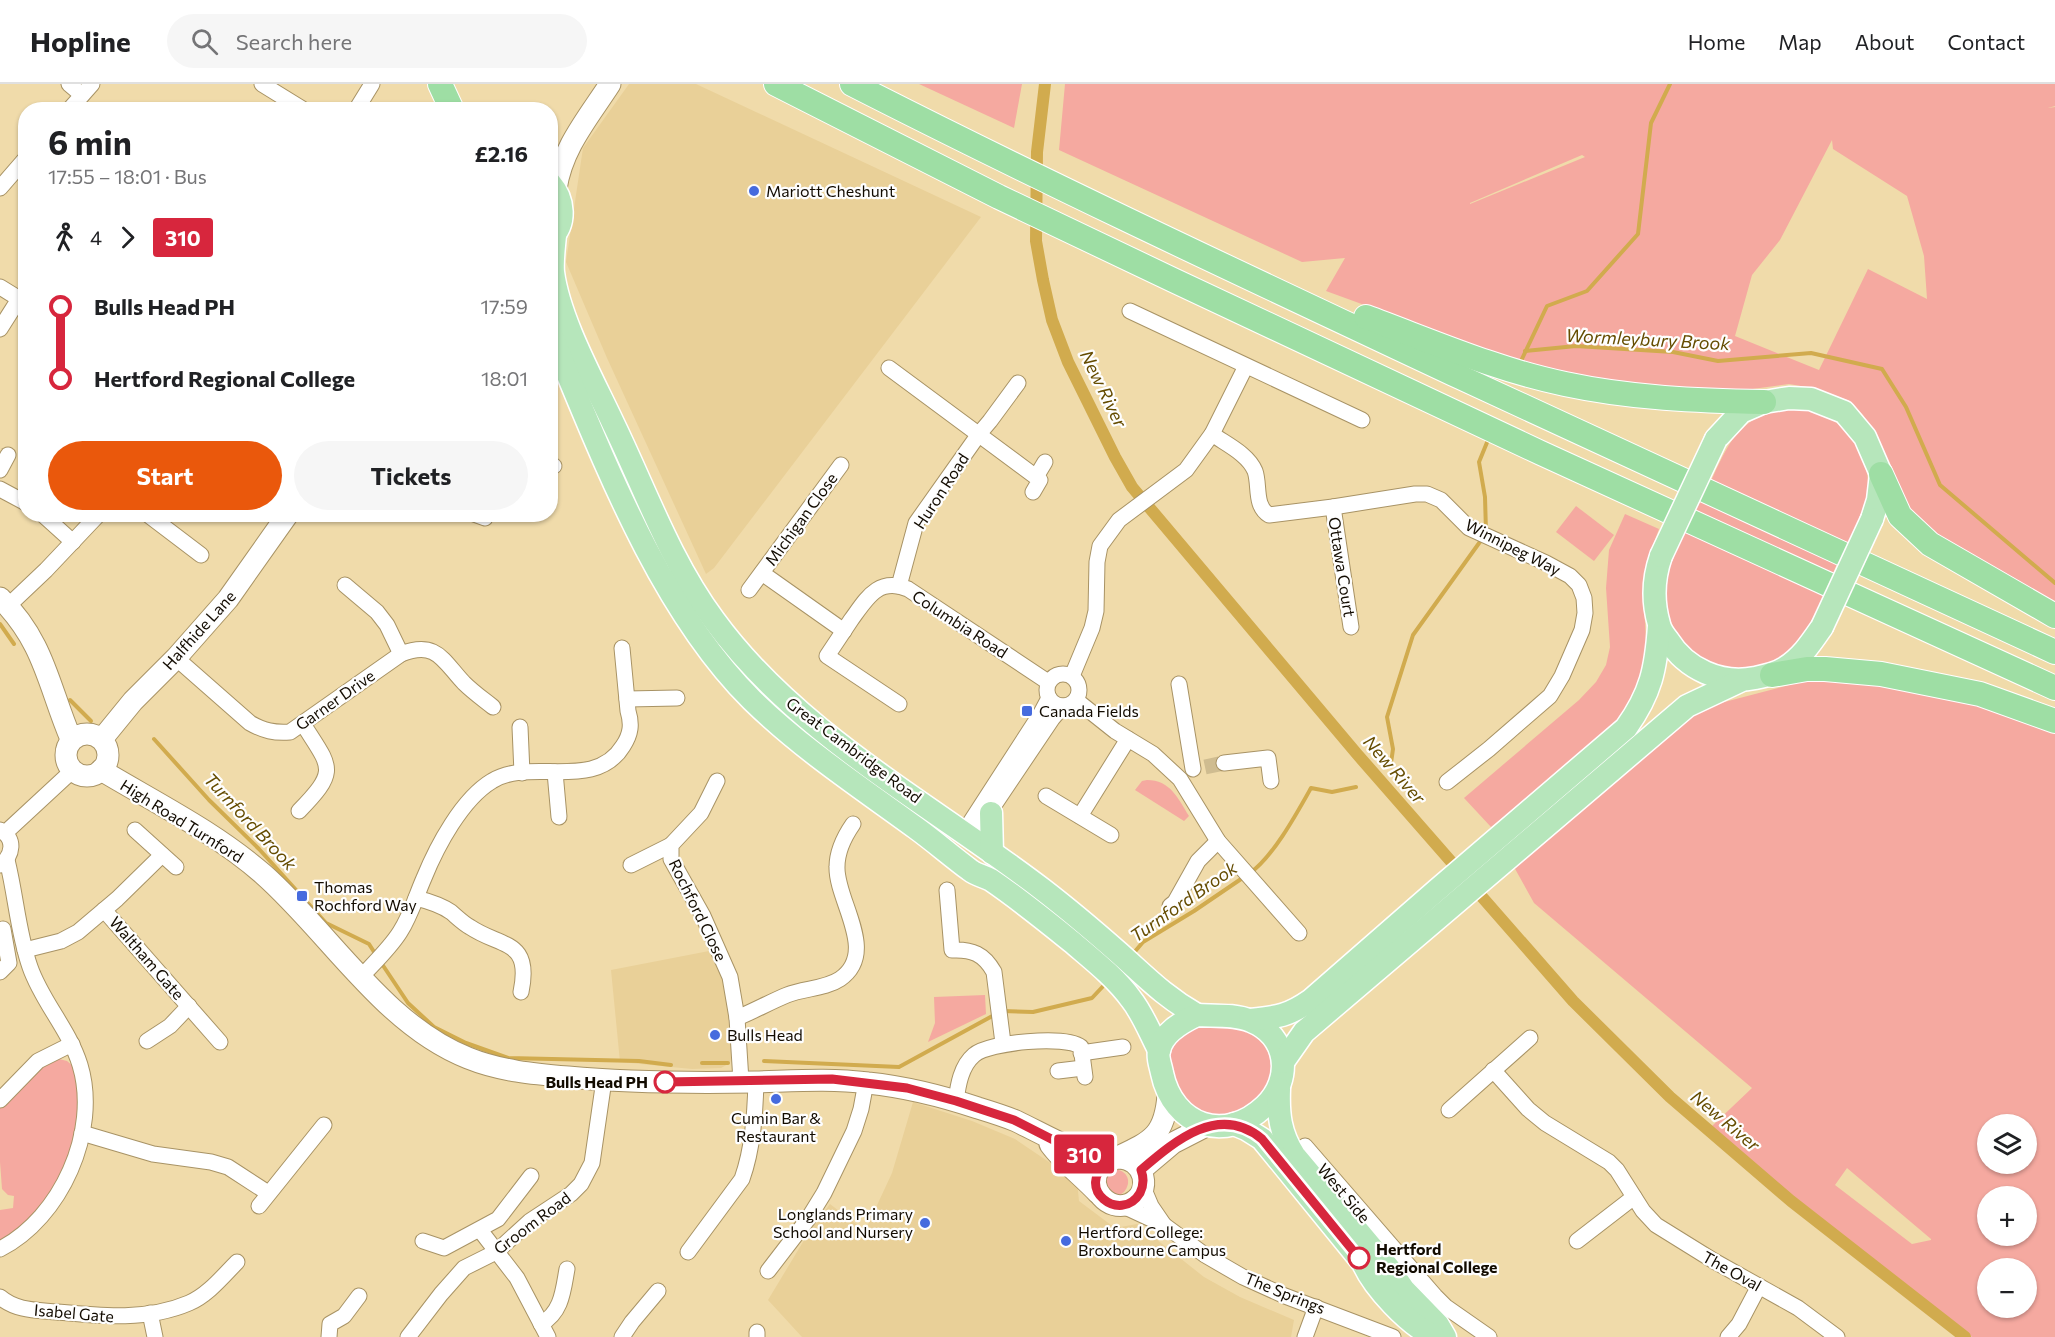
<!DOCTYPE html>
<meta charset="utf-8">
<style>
:root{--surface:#fff;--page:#f6f6f6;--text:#202124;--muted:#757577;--line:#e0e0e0;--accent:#ea580c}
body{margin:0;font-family:Commissioner,sans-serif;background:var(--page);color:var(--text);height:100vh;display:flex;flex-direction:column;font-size:22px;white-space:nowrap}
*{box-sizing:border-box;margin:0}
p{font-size:20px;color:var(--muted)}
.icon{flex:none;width:33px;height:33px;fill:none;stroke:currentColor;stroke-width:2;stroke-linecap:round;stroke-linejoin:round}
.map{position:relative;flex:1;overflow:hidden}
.drawer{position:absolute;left:18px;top:18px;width:540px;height:420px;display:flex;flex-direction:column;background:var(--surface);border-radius:24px;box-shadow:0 2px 4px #0004}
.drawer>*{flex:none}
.badge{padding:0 12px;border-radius:4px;font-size:21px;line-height:39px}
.fabs{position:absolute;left:1977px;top:1030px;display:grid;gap:12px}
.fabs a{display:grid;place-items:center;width:60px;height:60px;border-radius:50%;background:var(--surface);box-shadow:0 2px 4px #0004;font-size:30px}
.map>.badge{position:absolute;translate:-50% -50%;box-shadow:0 0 0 3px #fff}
.legs{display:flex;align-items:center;gap:9px;height:66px;padding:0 30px;font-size:20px}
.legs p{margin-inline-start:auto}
.overview{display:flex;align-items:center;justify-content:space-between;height:102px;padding:0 30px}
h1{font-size:33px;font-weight:700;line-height:45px}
.button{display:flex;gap:12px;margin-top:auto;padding:12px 30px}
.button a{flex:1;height:69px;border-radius:36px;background:var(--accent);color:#fff;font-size:24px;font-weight:700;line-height:69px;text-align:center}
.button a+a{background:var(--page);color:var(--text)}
ul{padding:0 30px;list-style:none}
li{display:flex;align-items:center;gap:21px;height:72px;font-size:22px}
li i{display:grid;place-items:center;width:9px;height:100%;margin:0 8px;background:currentColor}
li i::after{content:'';width:15px;height:15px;margin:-8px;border:4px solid;border-radius:50%;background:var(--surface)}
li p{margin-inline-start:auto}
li:first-child i{background:linear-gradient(#0000 50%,currentColor 0)}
li:last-child i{background:linear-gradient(currentColor 50%,#0000 0)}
header{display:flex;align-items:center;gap:36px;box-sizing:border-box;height:84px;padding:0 30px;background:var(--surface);border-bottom:2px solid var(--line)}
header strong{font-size:28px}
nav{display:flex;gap:33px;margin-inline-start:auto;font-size:21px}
.search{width:420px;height:54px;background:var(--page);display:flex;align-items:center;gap:15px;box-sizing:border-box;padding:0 21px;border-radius:33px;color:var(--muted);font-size:22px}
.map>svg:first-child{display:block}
.built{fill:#e9d098}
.green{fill:#f5a9a0;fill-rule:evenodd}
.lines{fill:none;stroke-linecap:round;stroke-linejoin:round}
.stream{stroke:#d1ab4e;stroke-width:4}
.canal{stroke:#d1ab4e;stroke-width:12}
.minor-tunnel{stroke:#cfbc90;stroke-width:15;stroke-dasharray:15 8;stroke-linecap:butt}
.minor-casing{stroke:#a89365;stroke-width:17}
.secondary-casing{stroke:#a89365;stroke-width:23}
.primary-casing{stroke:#fff;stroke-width:25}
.trunk-casing{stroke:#fff;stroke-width:26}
.minor{stroke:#fff;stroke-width:15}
.secondary{stroke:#fff;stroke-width:21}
.primary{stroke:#b6e6bb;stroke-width:22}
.trunk{stroke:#9edea4;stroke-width:24}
.primary-bridge-casing{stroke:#fff;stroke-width:25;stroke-linecap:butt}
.primary-bridge{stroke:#b6e6bb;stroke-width:22}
.line-1-casing{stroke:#fff;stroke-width:14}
.line-1{stroke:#d7263d;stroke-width:9}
.poi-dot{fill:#466bde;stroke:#fefefe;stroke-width:2}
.stop-1-dot{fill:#fff;stroke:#d7263d;stroke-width:3}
.labels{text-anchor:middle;stroke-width:4.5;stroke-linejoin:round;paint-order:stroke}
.poi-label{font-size:16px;fill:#120b00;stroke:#fefefe;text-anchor:start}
.street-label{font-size:16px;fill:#120b00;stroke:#fefefe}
.stop-label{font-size:16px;font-weight:bold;fill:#120b00;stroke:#fefefe;text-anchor:end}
.water-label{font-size:18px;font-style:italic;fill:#654c00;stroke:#fefefe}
</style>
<header>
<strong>Hopline</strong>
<div class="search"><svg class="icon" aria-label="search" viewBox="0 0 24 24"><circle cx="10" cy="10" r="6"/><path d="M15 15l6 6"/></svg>Search here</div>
<nav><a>Home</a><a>Map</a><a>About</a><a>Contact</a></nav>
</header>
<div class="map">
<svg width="2055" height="1253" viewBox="0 0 2055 1253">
<rect width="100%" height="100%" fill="#f0dbaa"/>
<!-- built -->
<g class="built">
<polygon points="629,0 696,0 981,133 714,484 706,490 607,274 566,178 583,64"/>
<polygon points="709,867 719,883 725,901 732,971 730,979 721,984 692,985 620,978 611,886"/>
<polygon points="913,1018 972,1037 1015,1055 1077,1097 1079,1117 1115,1144 1137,1140 1204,1193 1240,1213 1294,1236 1291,1253 802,1253 768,1216 809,1148 830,1120 865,1147 892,1089"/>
</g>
<!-- green -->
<g class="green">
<polygon points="919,0 1022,0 1014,44"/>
<path d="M 1065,0 L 2055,0 L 2055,22 L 2048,24 L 2055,23 L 2055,521 L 1942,457 L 1902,419 L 1877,354 L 1863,331 L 1850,317 L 1813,304 L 1789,300 L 1745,306 L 1704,305 L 1649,302 L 1568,290 L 1496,269 L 1326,207 L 1345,174 L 1302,178 L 1059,66 ZM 1832,56 L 1833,65 L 1907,112 L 1924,172 L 1927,215 L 1868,185 L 1819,286 L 1735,252 L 1752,191 L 1780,156 ZM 1582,71 L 1585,73 L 1470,120 L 1470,119 Z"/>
<path d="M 1781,325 C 1789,325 1797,324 1804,325 C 1845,331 1874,373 1867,413 C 1864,429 1855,445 1848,460 L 1711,397 C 1728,360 1738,335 1781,325 Z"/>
<polygon points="1699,414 1837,480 1831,494 1691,430"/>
<polygon points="1576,422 1614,451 1594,477 1556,448"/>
<polygon points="1625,430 1659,445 1650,469 1643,500 1647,577 1634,613 1610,649 1491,743 1464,714 1579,616 1596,598 1606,581 1610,563 1606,504 1609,466"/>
<path d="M 1687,445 L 1826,510 C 1822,521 1818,535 1811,544 C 1804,554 1792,567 1783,574 C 1777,578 1768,580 1761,582 C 1709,599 1657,549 1666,496 C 1669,478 1679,462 1687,445 Z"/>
<path d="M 1812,595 L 1914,605 L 1973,620 L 2055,645 L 2055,1253 L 1972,1253 L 1743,1072 L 1711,1043 L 1752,1004 L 1534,819 L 1514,783 L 1692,632 L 1713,621 ZM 1988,1041 L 2026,1041 L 2026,1080 L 1988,1080 ZM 1847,1084 L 1931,1155 L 1931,1156 L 1912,1160 L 1835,1101 ZM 1988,1113 L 2026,1113 L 2026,1152 L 1988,1152 ZM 1988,1185 L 2026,1185 L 2026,1224 L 1988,1224 Z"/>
<path d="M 1147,696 C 1170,696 1178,714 1189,732 L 1184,737 L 1135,706 L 1142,697 Z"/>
<polygon points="985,911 986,930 928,958 935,939 934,913"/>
<path d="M 1199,942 C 1211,942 1226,940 1237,943 C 1260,950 1275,969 1271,993 C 1270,1002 1263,1011 1259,1019 L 1219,1034 L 1186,1022 C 1180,1008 1171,992 1168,978 C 1165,960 1183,944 1199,942 Z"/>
<polygon points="55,974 67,977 74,983 79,1021 74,1056 60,1096 29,1137 0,1158 0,1126 13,1124 14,1112 8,1111 2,1105 0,1078 0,1023 43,979"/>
<path d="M 1115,1085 C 1128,1087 1132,1098 1124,1108 L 1120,1111 L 1111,1111 L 1103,1096 L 1104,1092 Z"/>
</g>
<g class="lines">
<!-- stream -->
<g class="stream">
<polyline points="1525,267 1576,262 1673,268 1718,277 1811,269 1882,285 1906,323 1940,401 2055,499"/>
<polyline points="1521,277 1547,222 1587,207 1638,150 1651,39 1670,0"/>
<polyline points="1486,448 1485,413 1479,378 1488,356"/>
<polyline points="0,540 14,560"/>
<polyline points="70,616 91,637"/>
<polyline points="154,655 209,716 259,765 326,839 369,860 376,871"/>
<polyline points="1391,679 1393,665 1387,633 1413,551 1482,455"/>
<path d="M 1250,789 C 1273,773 1297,729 1311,704 L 1332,708 L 1356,703"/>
<polyline points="1132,871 1143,858 1194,827 1244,793"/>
<polyline points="380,877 408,919 434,943 466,959 508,974 639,977 671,981"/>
<polyline points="1002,927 1033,928 1092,914 1107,898"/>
<polyline points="764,977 899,983 996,930"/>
<polyline points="702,979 728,979"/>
</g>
<!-- canal -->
<polyline class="canal" points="1045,0 1037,68 1036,157 1043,196 1052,236 1068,278 1115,373 1132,403 1357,670 1573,917 1670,1013 1791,1117 1965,1253"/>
<!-- minor-tunnel -->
<polyline class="minor-tunnel" points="1205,683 1224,679"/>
<defs>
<g id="minor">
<polyline points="69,0 82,11"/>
<polyline points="262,0 304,26"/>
<polyline points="69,26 92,0"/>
<polyline points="356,26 372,0"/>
<polyline points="0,104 26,74"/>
<polyline points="0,203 26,219"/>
<polyline points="1130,227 1362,336"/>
<polyline points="0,245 19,215"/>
<polyline points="889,284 1040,396 1033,408"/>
<path d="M 1212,350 C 1226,360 1248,370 1255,387 C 1260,401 1254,422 1269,431 L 1333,423 L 1415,410 L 1427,410 L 1441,416 L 1469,444 L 1546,479 L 1570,492 L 1579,501 L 1584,514 L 1585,529 L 1582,546 L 1562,592 L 1550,612 L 1489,665 L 1447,698"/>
<polyline points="550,379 554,382"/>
<polyline points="0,386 8,371"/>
<polyline points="1036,393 1045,378"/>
<polyline points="0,405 26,419"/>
<polyline points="1333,423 1351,543"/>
<polyline points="42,430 73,458"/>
<polyline points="147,430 201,471"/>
<polyline points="474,430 485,434"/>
<polyline points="762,489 844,547"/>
<polyline points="345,501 377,528 387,541 401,570"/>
<polyline points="899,502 916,439 979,350 990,337 1018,299"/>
<polyline points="749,506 841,381"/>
<polyline points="8,522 46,486 99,430"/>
<path d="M 176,574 L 250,639 C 264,647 274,649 290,648 L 401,570 C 437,556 443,577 464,599 C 473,608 483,615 493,623"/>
<circle cx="1063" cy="606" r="16"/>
<polyline points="1072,592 1092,544 1096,527 1097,478 1100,462 1119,436 1186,386 1212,350 1246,282"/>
<polyline points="1179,600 1193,685"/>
<polyline points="627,615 677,614"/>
<polyline points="1076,616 1115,647 1153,670 1180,695 1218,757 1299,849"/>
<path d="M 899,620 L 827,572 C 835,560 843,548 851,536 C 867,514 878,493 908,505 L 1048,598"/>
<polyline points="520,643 522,689"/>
<polyline points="1224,679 1268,674 1271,697"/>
<polyline points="555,688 559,733"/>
<polyline points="717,697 701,729 671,761 671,775 703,832 730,893 737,934 741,997"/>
<polyline points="1046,712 1111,751"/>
<path d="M 299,727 C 339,686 331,684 303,640"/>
<polyline points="1080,732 1128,655"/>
<path d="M 0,746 C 16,754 13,772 0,781"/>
<polyline points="135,746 176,783"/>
<polyline points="964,748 1041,629 1049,614"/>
<polyline points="5,749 72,687"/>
<polyline points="972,754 1052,635 1063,622"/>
<polyline points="631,781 671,761"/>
<path d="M 947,806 L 952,866 C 972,865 984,870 994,888 L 1003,959"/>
<path d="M 416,814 C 428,817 441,821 451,828 C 457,833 463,839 470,843 C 501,864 532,855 521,908"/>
<polyline points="1170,822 1175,818 1198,777 1218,757"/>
<polyline points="104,826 220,958"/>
<polyline points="25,866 61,857 78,848 117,815 162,771"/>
<polyline points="0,888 9,879 3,845"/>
<path d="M 361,893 C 374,879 390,864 400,848 C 411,831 416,812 424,794 C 437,762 462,715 492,697 C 530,673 595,708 623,662 C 631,650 632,640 628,627 L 622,564"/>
<path d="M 737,934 C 754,927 770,918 787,911 C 804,904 825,905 840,895 C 879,868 836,817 837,783 C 837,767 844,753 853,740"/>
<polyline points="147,957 170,942 189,922"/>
<polyline points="1081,969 1123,963"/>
<polyline points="1493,986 1528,1025 1545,1039 1609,1078 1617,1086 1643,1127 1656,1141 1714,1177 1798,1224 1837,1253"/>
<polyline points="1058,987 1083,984"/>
<polyline points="0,1016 38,977 72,960"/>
<path d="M 956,1017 C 958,1001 961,982 974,971 C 989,958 1066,951 1081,963 L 1085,993"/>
<polyline points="1449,1026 1530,954"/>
<polyline points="82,1049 153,1070 211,1078 228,1083 268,1109"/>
<polyline points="1305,1062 1435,1212 1446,1223 1489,1253"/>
<polyline points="1143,1103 1151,1122 1164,1141"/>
<polyline points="1121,1121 1164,1141 1205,1171 1243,1193 1285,1212 1393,1253"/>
<polyline points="259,1122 324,1041"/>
<polyline points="480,1146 517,1194 548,1253"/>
<polyline points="423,1157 444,1164 498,1135 531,1092"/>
<polyline points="1577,1157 1634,1113"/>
<path d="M 0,1165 C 61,1134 100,1047 80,981 C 69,945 42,918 30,883 C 18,849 16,812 7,776"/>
<path d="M 688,1168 L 742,1095 C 753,1064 755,1030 756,998"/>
<polyline points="768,1187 808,1135 824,1109 854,1047 861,1025 866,998"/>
<path d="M 0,1213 C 16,1227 37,1226 57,1228 C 100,1232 147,1237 189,1219 C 208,1211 223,1192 237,1178"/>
<polyline points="150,1229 155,1253"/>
<path d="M 541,1240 C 562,1228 563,1207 567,1185"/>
<polyline points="329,1253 330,1240 344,1232 359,1212"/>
<polyline points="408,1253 441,1210 464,1184 496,1168 530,1137 571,1110 581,1100 592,1079 604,996"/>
<polyline points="622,1253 632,1238 658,1207"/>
<polyline points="757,1253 757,1248"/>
<polyline points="1305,1253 1316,1223"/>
<polyline points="1728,1253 1739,1240 1759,1202"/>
</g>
<g id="secondary">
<path d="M 556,105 C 562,64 588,34 610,0"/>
<path d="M 0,514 C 45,559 48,601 71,655"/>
<circle cx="87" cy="671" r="21"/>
<polyline points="102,655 133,617 176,574 228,515 288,430"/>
<path d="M 101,686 C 156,719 215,748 263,790 C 329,848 384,941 468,974 C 500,987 534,990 568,993 C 630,999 693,999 755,998 C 793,997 830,994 868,999 C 906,1003 942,1012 978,1024 C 991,1028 1004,1032 1016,1037 C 1047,1052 1075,1069 1109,1077"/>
<path d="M 1050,1060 C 1063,1078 1082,1092 1098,1109"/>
<path d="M 1117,1074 C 1145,1073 1154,1109 1129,1120 C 1108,1128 1087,1104 1099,1085 C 1103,1079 1111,1077 1118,1073 C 1152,1057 1165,1051 1168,1011"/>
<polyline points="1141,1086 1173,1059 1208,1041"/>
</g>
<g id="primary">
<path d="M 550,99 C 564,115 567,140 550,155"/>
<path d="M 555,151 C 554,163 552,176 553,188 C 559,235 593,296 613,339 C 645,405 670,477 714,536 C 797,650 931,720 1042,805 C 1068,825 1094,847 1119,869 C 1146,893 1165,913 1197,931"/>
<path d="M 550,248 C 601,369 658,523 752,616 C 802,665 860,703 916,744 C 934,757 951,772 970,786 C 976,791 984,792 991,796 C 1019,815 1046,837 1072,858 C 1093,876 1115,893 1131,915 C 1143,930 1150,949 1159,966"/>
<polyline points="1716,355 1741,328 1764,318 1789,314 1811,315 1844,328 1865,353 1881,390 1878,416 1872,435"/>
<path d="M 1661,472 C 1653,495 1652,516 1659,540 C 1660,546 1664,551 1668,556 C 1686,585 1721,601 1755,594 C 1765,592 1776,590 1785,584 C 1802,573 1811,559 1822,543"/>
<polyline points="991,729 992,769"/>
<path d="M 1197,931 C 1214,932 1235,930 1251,937 C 1288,952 1293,995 1265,1022 C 1225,1060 1173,1042 1162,989 C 1161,983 1157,973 1159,967 C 1162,949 1182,938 1197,931 Z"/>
<path d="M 1250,936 C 1278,933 1288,932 1311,916 L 1437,806 L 1626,644 C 1651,609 1656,585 1659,542"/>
<polyline points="1283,978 1304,948 1687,622 1740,597"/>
<path d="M 1279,1005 C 1278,1030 1280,1049 1294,1071 L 1388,1183 L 1404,1206 L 1438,1241 L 1445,1253"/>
<path d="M 1234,1040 L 1246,1045 L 1262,1055 L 1363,1179 C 1374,1204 1408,1240 1433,1252"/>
</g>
<g id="trunk">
<polyline points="440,0 452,26"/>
<polyline points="776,0 999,113 1173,196 1541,369 2055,604"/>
<path d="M 852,0 C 1052,102 1256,197 1460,293 C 1658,385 1856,477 2055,568"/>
<path d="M 1366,233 C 1431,257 1497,286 1565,300 C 1630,314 1698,317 1764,318"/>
<polyline points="1881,390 1900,432 1930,460 2055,532"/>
<polyline points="1772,591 1807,585 1825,585 1881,590 1980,610 2055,637"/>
</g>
</defs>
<!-- minor casing -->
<use href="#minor" class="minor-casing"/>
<!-- secondary casing -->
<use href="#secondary" class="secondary-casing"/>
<!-- primary casing -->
<use href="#primary" class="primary-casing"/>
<!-- trunk casing -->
<use href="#trunk" class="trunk-casing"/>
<!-- minor -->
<use href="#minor" class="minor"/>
<!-- secondary -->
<use href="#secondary" class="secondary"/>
<!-- primary -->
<use href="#primary" class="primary"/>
<!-- trunk -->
<use href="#trunk" class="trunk"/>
<defs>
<g id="primary-bridge">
<polyline points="1661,472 1716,355"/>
<polyline points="1822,543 1872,435"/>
</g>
</defs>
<!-- primary-bridge casing -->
<use href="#primary-bridge" class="primary-bridge-casing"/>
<!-- primary-bridge -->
<use href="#primary-bridge" class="primary-bridge"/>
</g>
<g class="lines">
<defs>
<path id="line-1" d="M 665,998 L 832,995 L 907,1004 L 956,1017 L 1014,1036 L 1069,1064 L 1109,1077 C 1072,1104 1121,1141 1140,1109 C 1144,1101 1144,1094 1141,1086 C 1175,1057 1219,1019 1262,1055 L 1359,1174"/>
</defs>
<!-- line-1 casing -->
<use href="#line-1" class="line-1-casing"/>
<!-- line-1 -->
<use href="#line-1" class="line-1"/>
</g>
<!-- markers -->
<g class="poi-dot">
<circle cx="754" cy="107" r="6"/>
<rect x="1021" y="621" width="12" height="12" rx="3"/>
<rect x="296" y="806" width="12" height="12" rx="3"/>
<circle cx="715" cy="951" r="6"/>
<circle cx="776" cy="1015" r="6"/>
<circle cx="925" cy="1139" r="6"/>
<circle cx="1066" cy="1157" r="6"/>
</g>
<g class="stop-1-dot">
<circle cx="665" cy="998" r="10"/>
<circle cx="1359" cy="1174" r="10"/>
</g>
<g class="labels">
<!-- poi labels -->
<g class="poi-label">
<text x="766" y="113">Mariott Cheshunt</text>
<text x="1039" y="633">Canada Fields</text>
<text x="314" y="809">Thomas<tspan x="314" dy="18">Rochford Way</tspan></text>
<text x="727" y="957">Bulls Head</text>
<text x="776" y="1040" text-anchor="middle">Cumin Bar &amp;<tspan x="776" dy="18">Restaurant</tspan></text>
<text x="913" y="1136" text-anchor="end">Longlands Primary<tspan x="913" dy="18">School and Nursery</tspan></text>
<text x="1078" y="1154">Hertford College:<tspan x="1078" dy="18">Broxbourne Campus</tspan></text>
</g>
<!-- street labels -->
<g class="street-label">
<text transform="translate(941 407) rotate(-57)" y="6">Huron Road</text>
<text transform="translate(801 435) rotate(-54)" y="6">Michigan Close</text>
<text transform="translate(1513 463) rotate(27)" y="6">Winnipeg Way</text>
<text transform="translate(1342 483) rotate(81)" y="6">Ottawa Court</text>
<text transform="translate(960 540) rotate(33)" y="6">Columbia Road</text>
<text transform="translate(199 546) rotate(-48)" y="6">Halfhide Lane</text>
<text transform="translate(335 616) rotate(-35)" y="6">Garner Drive</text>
<text transform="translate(854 666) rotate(37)" y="6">Great Cambridge Road</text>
<text transform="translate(182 737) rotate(32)" y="6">High Road Turnford</text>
<text transform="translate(698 826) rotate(64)" y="6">Rochford Close</text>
<text transform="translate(147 874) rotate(49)" y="6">Waltham Gate</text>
<text transform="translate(1344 1109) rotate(50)" y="6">West Side</text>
<text transform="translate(532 1139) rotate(-37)" y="6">Groom Road</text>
<text transform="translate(1732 1187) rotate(29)" y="6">The Oval</text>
<text transform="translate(1285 1209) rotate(22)" y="6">The Springs</text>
<text transform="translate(74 1229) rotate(5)" y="6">Isabel Gate</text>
</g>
<!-- stop labels -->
<g class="stop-label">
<text x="648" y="1004">Bulls Head PH</text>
<text x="1376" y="1171" text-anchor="start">Hertford<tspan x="1376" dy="18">Regional College</tspan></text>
</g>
<!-- water labels -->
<g class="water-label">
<text transform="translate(1648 256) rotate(3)" y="6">Wormleybury Brook</text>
<text transform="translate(1103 305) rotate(64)" y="6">New River</text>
<text transform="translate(1394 686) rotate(49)" y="6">New River</text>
<text transform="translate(250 738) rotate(47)" y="6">Turnford Brook</text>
<text transform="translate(1184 818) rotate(-35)" y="6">Turnford Brook</text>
<text transform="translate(1725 1037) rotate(40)" y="6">New River</text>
</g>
</g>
</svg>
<div class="fabs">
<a><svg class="icon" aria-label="layers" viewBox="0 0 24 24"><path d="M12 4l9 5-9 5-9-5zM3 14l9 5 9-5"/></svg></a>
<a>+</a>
<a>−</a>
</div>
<b class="badge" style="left:1084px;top:1070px;background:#d7263d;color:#fff">310</b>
<section class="drawer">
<div class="overview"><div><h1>6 min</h1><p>17:55 – 18:01 · Bus</p></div><b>£2.16</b></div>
<div class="legs"><svg class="icon" aria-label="walk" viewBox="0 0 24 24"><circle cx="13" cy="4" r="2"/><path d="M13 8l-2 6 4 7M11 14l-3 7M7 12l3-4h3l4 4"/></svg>4<svg class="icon" aria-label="forward" viewBox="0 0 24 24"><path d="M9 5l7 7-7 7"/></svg><b class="badge" style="background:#d7263d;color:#fff">310</b></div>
<ul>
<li><i style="color:#d7263d"></i><b>Bulls Head PH</b><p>17:59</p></li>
<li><i style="color:#d7263d"></i><b>Hertford Regional College</b><p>18:01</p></li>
</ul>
<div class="button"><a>Start</a><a>Tickets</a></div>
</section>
</div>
